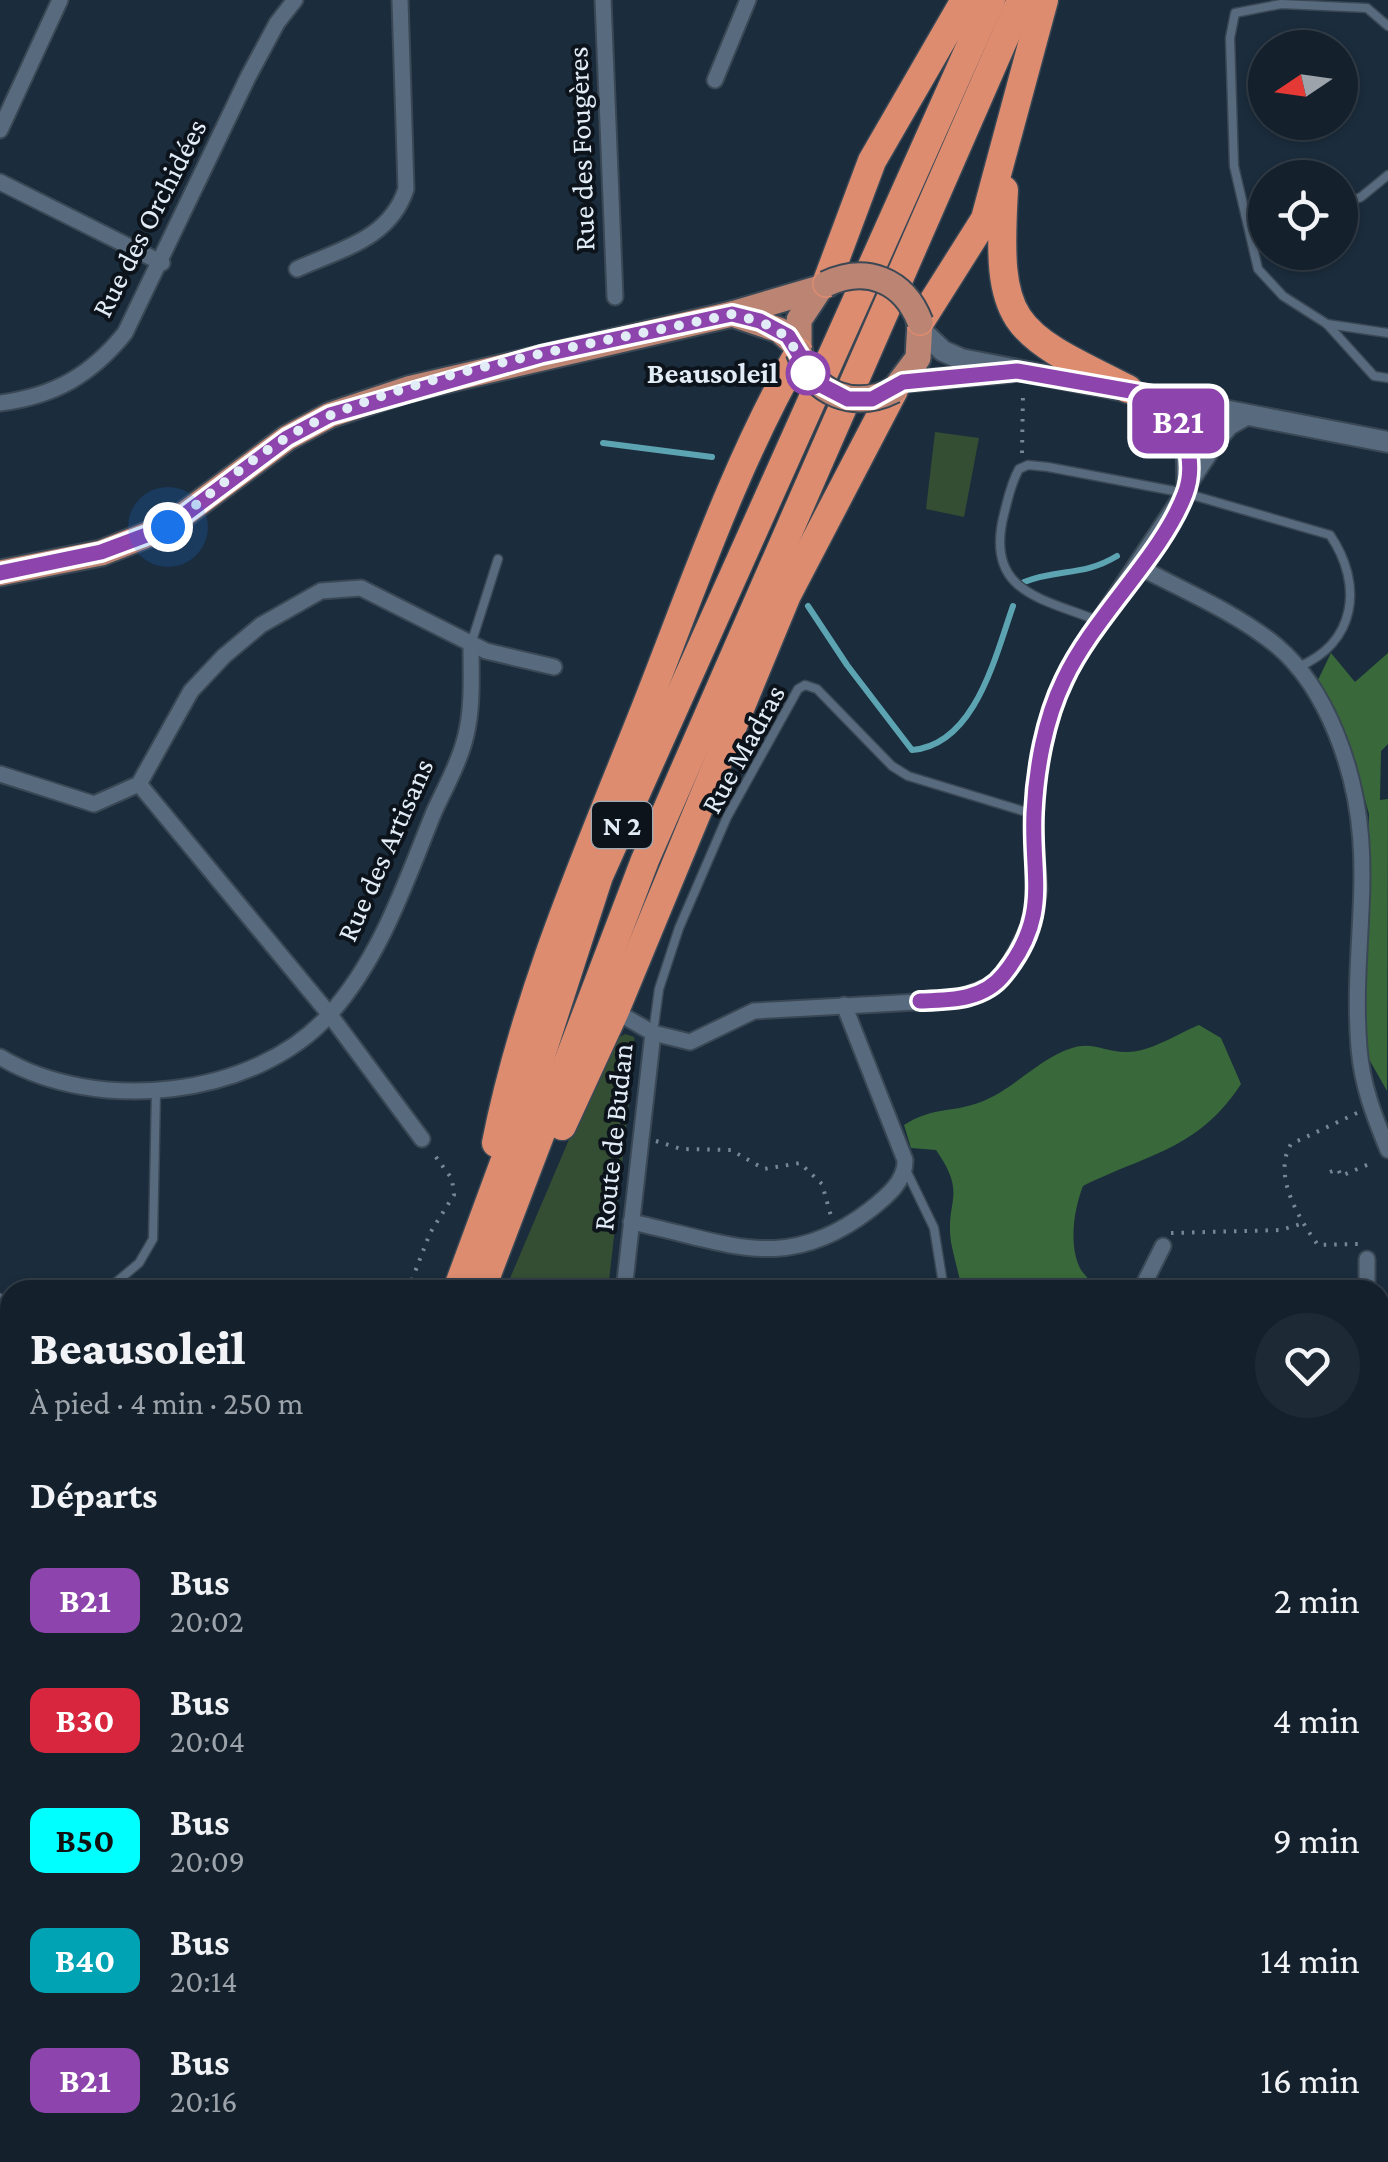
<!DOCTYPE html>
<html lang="fr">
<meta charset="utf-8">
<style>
:root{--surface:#14212d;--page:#1d2935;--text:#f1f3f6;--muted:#9da3aa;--line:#333e49}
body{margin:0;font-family:"Crimson Pro",serif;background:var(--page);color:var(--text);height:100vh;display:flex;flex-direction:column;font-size:38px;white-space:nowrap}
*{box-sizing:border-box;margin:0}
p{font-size:32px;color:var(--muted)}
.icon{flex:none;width:55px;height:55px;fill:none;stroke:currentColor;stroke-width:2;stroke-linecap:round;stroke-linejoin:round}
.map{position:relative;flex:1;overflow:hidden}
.panel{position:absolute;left:0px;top:1280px;width:1390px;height:882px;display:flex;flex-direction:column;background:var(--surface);border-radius:30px 30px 0 0;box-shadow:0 2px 8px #0004,0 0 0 2px var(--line)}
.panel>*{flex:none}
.badge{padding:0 20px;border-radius:15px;font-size:35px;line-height:65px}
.needle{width:65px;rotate:257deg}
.controls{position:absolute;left:1248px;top:30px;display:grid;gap:20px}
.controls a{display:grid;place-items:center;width:110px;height:110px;border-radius:50%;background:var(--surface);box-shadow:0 2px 8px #0004,0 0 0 2px var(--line);font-size:50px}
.you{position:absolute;width:50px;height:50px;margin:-25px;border:8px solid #fff;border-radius:50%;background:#1a73e8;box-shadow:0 0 0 15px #1a73e833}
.map>.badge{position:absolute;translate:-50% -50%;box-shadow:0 0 0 5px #fff}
h2{padding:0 30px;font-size:38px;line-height:90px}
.round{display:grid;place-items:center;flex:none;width:105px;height:105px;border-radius:52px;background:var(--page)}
.summary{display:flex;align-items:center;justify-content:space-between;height:170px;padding:0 30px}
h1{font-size:48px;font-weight:800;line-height:75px}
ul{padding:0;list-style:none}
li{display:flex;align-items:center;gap:30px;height:120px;padding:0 30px}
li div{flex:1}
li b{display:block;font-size:38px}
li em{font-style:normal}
li .badge{min-width:110px;font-weight:700;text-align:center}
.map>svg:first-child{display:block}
.green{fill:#344e34}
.forest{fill:#39683a}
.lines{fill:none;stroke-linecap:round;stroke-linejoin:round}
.stream{stroke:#5da4b2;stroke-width:6}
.river{stroke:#248595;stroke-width:35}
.service-casing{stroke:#3a4855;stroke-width:11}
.minor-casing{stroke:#3a4855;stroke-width:19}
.tertiary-casing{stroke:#3a4855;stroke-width:24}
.primary-casing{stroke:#3a4855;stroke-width:29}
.trunk-casing{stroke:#3a4855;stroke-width:31}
.path{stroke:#798795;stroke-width:4;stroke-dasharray:2.5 8;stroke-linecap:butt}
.service{stroke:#586a7d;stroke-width:8}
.minor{stroke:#586a7d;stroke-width:15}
.tertiary{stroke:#586a7d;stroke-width:20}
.primary{stroke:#bc8473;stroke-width:25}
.trunk{stroke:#dd8c70;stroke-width:28}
.primary-bridge-casing{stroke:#3a4855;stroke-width:29;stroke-linecap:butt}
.primary-bridge{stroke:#bc8473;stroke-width:25}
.line-casing{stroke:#fff;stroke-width:22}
.line{stroke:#8e44ad;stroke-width:15}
.walk{stroke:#e1ecf7;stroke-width:10;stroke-dasharray:0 18}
.stop-dot{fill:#fff;stroke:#8e44ad;stroke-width:5}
.labels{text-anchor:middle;stroke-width:8;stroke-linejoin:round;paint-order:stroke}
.shield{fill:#0c131b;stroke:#a1abb5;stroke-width:2.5}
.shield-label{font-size:28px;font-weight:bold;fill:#e1ecf7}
.street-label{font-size:30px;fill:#e1ecf7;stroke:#0c131b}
.stop-label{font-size:30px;font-weight:bold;fill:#e1ecf7;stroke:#0c131b;text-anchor:end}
</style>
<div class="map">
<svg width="1388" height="2162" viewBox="0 0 1388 2162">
<rect width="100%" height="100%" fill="#1b2c3c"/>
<!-- green -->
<g class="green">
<polygon points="935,432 979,438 964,517 926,509"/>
<polygon points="625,1034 634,1037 635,1049 608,1290 505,1290 610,1043"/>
<polygon points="0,1338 10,1344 10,2017 0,2024"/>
<polygon points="149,2152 652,2152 652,2153 651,2162 147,2162"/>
</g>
<!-- forest -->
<g class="forest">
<polygon points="1331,653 1355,682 1388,653 1388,744 1381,751 1380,800 1388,799 1387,1091 1365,1052 1369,814 1349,742 1317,682"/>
<path d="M 1199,1025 L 1221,1038 L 1241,1084 C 1198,1150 1147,1154 1083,1186 C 1074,1209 1068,1246 1081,1270 C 1086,1277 1093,1283 1097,1290 L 962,1290 C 959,1274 954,1258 951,1242 C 945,1199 968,1196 936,1150 L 911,1148 L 904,1125 C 932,1107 949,1113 978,1103 C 1013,1091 1037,1059 1072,1048 C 1092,1041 1106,1052 1125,1052 C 1150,1053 1176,1034 1199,1025 Z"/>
<polygon points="1380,1764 1388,1765 1388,2118 1380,2115"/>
</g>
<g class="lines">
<!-- stream -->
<g class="stream">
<polyline points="603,443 712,457"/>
<path d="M 1024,582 C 1060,568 1082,577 1117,556"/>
<path d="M 808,606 L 847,665 L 912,750 C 975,745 995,657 1013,606"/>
</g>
<!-- river -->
<polyline class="river" points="0,2146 10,2149"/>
<defs>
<g id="service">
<polyline points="1388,26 1367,8 1281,4 1235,13 1230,38 1234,166 1258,269 1283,296 1327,324 1374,376 1388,378"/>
<polyline points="1340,206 1361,197 1388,175"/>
<polyline points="1327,324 1388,333"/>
<path d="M 1099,621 C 1041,598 984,592 1004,514 C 1008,499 1011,483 1019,469 L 1028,465 L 1048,467 L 1185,493 L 1330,535 C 1364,585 1356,643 1298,667"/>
<polyline points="471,644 498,559"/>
<polyline points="653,1033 659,989 679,928 727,817 798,689 805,685 817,689 892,766 908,776 1033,814"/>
<polyline points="905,1168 934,1228 944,1290"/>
<polyline points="107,1290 139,1263 153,1239 156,1091"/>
<polyline points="0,1298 10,1305"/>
<polyline points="1380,1658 1388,1649"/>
</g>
<g id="minor">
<polyline points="603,0 615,297"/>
<polyline points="715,80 748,0"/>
<polyline points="0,130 60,0"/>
<polyline points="0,182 162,263"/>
<path d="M 297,269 C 341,249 390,239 406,189 L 400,0"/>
<polyline points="1159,396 1184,437 1185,493"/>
<path d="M 0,403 C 55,396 91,375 125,333 L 248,77 L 277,23 L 295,0"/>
<path d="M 1139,567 C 1185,591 1237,613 1277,646 C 1304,669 1323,701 1336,733 C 1383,848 1350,933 1359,1048 C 1362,1085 1374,1116 1388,1150"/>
<polyline points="0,774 94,804 139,784 191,691 224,656 261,625 321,591 361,588 486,651 554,667"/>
<polyline points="139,784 330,1015 422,1139"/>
<polyline points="615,1011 653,1033 690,1042 754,1011 953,1000 993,985 1005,973 1034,917 1039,890 1033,814 1041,754 1058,693 1078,652 1218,441 1230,427 1251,415"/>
<path d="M 0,1057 C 95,1114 254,1099 330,1014 C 381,957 406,881 434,812 C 445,788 460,761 466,735 C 473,706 471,674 471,644"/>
<path d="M 631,1222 C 728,1242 785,1276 871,1209 C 886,1197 906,1181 905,1160 L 844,1005"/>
<polyline points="1367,1259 1367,1290"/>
<polyline points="624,1290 653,1033"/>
<polyline points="1141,1290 1163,1246"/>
<polyline points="1380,1432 1388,1432"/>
<polyline points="1380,1631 1388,1631"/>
<polyline points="959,2152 974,2162"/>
<polyline points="661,2162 661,2152"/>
<polyline points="1385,2162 1388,2160"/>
</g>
<g id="tertiary">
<polyline points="921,330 943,351 961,359 1388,442"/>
<polyline points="903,382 1010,372"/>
</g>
<g id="primary">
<polyline points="732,314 779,330 798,347"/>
<polyline points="799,352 799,320 821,287"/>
<polyline points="894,390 918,358 920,322"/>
<polyline points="0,573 101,553 167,527 287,438 330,415 408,389 732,314 820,288"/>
</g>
<g id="trunk">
<path d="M 1004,190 C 996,326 1010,331 1128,389"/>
<polyline points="826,284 872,161 965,0"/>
<polyline points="920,322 985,219 1044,0"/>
<polyline points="562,1126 615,1011 787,595 894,390"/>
<path d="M 496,1143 C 526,993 587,855 643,714 C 691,593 734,465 799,352"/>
<polyline points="457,1290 523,1111 599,876 991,0"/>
<polyline points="481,1290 645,860 1021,0"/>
<polyline points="126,2162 130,2152"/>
</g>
</defs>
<!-- service casing -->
<use href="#service" class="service-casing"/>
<!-- minor casing -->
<use href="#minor" class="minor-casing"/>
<!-- tertiary casing -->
<use href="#tertiary" class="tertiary-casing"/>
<!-- primary casing -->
<use href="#primary" class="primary-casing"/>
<!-- trunk casing -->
<use href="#trunk" class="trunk-casing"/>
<!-- path -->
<g class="path">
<polyline points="1022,453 1023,392"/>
<path d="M 1357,1113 L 1291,1144 C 1272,1175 1299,1219 1318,1245 L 1359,1244"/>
<polyline points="656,1141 681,1149 731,1150 764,1169 800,1163 822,1184 831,1216"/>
<polyline points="1330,1172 1338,1169 1341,1176 1374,1162"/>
<polyline points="1171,1233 1281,1230 1304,1223"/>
<polyline points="408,1290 430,1233 454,1195 452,1179 433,1153"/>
<polyline points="85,2162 88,2152"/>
</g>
<!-- service -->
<use href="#service" class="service"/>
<!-- minor -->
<use href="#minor" class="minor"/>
<!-- tertiary -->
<use href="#tertiary" class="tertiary"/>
<!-- primary -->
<use href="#primary" class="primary"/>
<!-- trunk -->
<use href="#trunk" class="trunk"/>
<defs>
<g id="primary-bridge">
<path d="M 826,284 C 866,265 904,280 920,322"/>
<path d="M 799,352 C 814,395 854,410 894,390"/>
</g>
</defs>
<!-- primary-bridge casing -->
<use href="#primary-bridge" class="primary-bridge-casing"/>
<!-- primary-bridge -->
<use href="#primary-bridge" class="primary-bridge"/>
</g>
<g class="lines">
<defs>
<path id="line" d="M 0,573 L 101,552 L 168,527 L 287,438 L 330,415 L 541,355 L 732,314 L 760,321 L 788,336 L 817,383 L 848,399 L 872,399 L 903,382 L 1017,371 L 1159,396 C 1182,420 1198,460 1185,494 C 1162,555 1094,616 1064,680 C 1045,719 1036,769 1034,813 C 1031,878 1051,915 1004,974 C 984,1000 951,1000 920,1001"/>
</defs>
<!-- line casing -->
<use href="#line" class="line-casing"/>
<!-- line -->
<use href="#line" class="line"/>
<!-- walk -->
<path class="walk" d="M 168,527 C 219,488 271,439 331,415 C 458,363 600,344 732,314 C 782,327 787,332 808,373"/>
</g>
<!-- markers -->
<circle class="stop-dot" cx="808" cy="373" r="20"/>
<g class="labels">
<!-- shield labels -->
<rect class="shield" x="592" y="802" width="60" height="46" rx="8"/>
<g class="shield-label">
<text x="622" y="835">N 2</text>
</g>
<!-- street labels -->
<g class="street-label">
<text transform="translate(581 149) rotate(-92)" y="10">Rue des Fougères</text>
<text transform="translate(149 218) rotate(-63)" y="10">Rue des Orchidées</text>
<text transform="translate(743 749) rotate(-61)" y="10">Rue Madras</text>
<text transform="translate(385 850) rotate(-66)" y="10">Rue des Artisans</text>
<text transform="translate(613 1137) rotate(-84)" y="10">Route de Budan</text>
</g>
<!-- stop labels -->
<g class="stop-label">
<text x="778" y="383">Beausoleil</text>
</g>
</g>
</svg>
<div class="controls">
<a><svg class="needle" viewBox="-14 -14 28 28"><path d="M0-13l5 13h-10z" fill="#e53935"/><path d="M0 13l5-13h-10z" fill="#9da3aa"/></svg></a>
<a><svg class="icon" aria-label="locate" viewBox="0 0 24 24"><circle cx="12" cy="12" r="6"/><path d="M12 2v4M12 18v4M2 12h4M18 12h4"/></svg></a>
</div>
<div class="you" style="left:168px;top:527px"></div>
<b class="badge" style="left:1178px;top:421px;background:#8e44ad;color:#fff">B21</b>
<section class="panel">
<div class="summary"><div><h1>Beausoleil</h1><p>À pied · 4 min · 250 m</p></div><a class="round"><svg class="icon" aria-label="heart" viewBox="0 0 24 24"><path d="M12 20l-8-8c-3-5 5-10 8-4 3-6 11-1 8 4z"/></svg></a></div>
<h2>Départs</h2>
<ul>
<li><span class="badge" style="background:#8e44ad;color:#fff">B21</span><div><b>Bus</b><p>20:02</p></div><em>2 min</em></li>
<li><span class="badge" style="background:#d7263d;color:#fff">B30</span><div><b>Bus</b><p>20:04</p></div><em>4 min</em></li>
<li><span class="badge" style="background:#0ff;color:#111">B50</span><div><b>Bus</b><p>20:09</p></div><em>9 min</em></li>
<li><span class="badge" style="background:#00a3b4;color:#fff">B40</span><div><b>Bus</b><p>20:14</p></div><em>14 min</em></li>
<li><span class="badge" style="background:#8e44ad;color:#fff">B21</span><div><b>Bus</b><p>20:16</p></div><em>16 min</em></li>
</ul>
</section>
</div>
